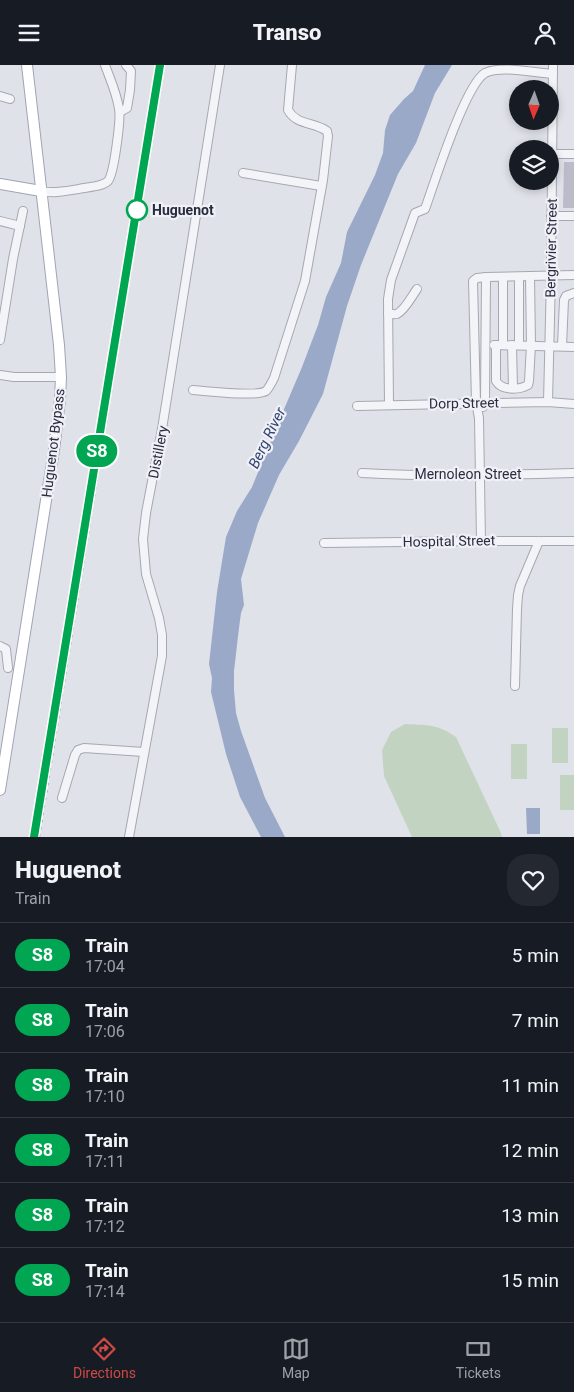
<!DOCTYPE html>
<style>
:root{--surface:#171b24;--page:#242831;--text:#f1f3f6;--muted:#9ea1a6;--line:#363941;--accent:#cd4946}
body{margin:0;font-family:Roboto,sans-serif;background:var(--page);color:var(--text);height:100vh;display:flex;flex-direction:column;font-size:19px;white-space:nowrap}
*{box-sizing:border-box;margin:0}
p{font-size:16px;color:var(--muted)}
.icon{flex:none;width:28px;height:28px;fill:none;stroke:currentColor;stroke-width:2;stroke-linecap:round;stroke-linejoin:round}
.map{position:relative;height:772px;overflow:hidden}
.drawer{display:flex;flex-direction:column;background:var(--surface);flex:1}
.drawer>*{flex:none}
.badge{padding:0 10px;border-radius:16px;font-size:18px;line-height:32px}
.needle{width:32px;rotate:182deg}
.fabs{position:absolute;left:509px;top:15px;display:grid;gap:10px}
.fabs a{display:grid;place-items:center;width:50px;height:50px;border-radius:50%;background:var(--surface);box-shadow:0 2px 8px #0003;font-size:25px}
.map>.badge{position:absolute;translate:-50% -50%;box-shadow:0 0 0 2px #fff}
.round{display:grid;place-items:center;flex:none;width:52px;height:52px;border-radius:20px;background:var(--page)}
.overview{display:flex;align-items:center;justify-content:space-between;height:85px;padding:0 15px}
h1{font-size:24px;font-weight:800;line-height:38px}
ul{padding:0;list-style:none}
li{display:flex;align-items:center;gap:15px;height:65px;padding:0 15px;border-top:1px solid var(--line)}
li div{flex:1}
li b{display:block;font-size:19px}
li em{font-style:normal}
li .badge{min-width:55px;font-weight:700;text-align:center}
header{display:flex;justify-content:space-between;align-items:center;height:65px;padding:0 15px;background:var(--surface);font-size:22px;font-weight:800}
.menu{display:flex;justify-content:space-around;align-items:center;height:70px;border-top:1px solid var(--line);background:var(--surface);font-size:14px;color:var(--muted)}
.menu a{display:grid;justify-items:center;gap:2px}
.menu .selected{color:var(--accent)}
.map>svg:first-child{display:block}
.green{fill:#c3d3c1}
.water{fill:#9ba9c9}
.building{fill:#babdc9}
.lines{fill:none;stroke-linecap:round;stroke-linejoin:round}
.minor-casing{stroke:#a5a8b3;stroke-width:10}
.major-casing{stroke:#9fa4b5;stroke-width:12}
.minor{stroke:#f3f4f7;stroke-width:8}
.major{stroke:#fff;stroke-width:10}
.rail{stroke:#7a7f92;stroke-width:2;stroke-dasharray:2.5 5;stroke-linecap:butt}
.line-casing{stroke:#fff;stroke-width:11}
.line{stroke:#00a651;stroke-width:8}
.stop-dot{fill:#fff;stroke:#00a651;stroke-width:2.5}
.labels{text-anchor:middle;stroke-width:4.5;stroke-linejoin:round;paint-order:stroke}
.stop-label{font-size:14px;font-weight:bold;fill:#292d40;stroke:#f0f1f6;text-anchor:start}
.street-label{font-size:14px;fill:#292d40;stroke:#f0f1f6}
.water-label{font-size:15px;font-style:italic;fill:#334574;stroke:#f0f1f6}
</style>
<header><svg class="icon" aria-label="menu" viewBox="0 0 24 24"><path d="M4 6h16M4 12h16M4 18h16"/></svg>Transo<svg class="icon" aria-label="person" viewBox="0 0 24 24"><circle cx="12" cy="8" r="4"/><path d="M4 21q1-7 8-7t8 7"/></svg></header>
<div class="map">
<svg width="574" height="772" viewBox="0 0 574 772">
<rect width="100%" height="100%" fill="#e0e2e9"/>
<!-- green -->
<g class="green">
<path d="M 405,659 C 427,660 438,659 456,672 L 501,768 L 502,772 L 412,772 L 384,711 L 382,685 L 391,667 Z"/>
<rect x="552" y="663" width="16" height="35"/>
<rect x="511" y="679" width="16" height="35"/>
<rect x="560" y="710" width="14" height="35"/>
</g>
<!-- water -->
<g class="water">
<polygon points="425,0 452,0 435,28 416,78 398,109 361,200 347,241 323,329 299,376 279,410 258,458 241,514 244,540 241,548 239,563 234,606 234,625 236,648 241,666 265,733 285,772 261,772 240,732 226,689 211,627 212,613 209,599 217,527 226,472 237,446 252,422 279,356 302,302 318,260 326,232 341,198 347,167 375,110 383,88 385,65 390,50 404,34 413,26"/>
<polygon points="526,743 540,743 540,769 527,769"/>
</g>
<!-- building -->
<polygon class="building" points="564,97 574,97 574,143 563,143"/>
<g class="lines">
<defs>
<g id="minor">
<polyline points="0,31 10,34"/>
<polyline points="120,47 127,43 130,25 131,6 126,0"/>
<polyline points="551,89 574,89"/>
<polyline points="243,108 321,121"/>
<path d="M 41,126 C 53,129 66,126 79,124 C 87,122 102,122 108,116 C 114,109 121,54 119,44 C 117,29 110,14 105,0"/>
<polyline points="551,151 574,151"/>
<polyline points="0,156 20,161"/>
<polyline points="503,212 503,280"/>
<polyline points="519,212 519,280"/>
<path d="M 388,248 C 391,249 393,250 397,249 C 405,245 412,231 417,224"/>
<polyline points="0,275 13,194 23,146"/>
<polyline points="494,280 574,282"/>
<path d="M 496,280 L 496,316 C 502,326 519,325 528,320 L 529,316 L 531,280 L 530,212"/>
<polyline points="512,280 513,323"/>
<polyline points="562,281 564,235 566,231 574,228"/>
<polyline points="0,310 14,312 61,312"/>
<path d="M 193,325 C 206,326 257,332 266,326 C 269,323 272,317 274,313 L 305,216 L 323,115 L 328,71 L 327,66 C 314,57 296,60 288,45 L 292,0"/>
<polyline points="548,337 551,211 553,0"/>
<path d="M 389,340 L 388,234 L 391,215 L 415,148 L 425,144 C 434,119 465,20 485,8 C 501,0 534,8 553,9"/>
<polyline points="357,341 548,337 574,339"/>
<polyline points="483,342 485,337 486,212"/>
<path d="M 362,408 C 433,412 503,410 574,408"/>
<polyline points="481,476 479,353 476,337 473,216 477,213 486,212 574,210"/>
<polyline points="324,478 481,476 574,476"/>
<polyline points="0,581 6,584 8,603"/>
<polyline points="515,621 517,544 518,530 520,521 539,476"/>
<polyline points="62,733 75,690 78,685 84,683 144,687"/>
<polyline points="129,772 162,591 162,570 159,553 146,509 143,474 146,448 162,364 220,0"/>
</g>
<g id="major">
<polyline points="0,119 41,126"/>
<polyline points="0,725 54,385 60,334 61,312 59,280 27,0"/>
</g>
</defs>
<!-- minor casing -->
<use href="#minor" class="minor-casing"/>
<!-- major casing -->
<use href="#major" class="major-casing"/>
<!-- minor -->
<use href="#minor" class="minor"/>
<!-- major -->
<use href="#major" class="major"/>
<!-- rail -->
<polyline class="rail" points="39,772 164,0"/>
</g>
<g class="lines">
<defs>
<polyline id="line" points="34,772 160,0"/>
</defs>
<!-- line casing -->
<use href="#line" class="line-casing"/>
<!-- line -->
<use href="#line" class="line"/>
</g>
<!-- markers -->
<circle class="stop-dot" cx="137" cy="145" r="10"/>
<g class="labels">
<!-- stop labels -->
<g class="stop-label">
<text x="152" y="150">Huguenot</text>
</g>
<!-- street labels -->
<g class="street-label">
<text transform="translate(551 183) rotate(-89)" y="5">Bergrivier Street</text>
<text transform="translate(464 338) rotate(-1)" y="5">Dorp Street</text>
<text transform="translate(53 378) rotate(-83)" y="5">Huguenot Bypass</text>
<text transform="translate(158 387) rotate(-79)" y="5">Distillery</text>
<text x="468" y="414">Mernoleon Street</text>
<text transform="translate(449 476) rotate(-1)" y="5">Hospital Street</text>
</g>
<!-- water labels -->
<g class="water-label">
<text transform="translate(267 373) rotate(-64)" y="5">Berg River</text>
</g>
</g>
</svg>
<div class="fabs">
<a><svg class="needle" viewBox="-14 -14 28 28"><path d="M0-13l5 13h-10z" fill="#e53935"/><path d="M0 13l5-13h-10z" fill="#9ea1a6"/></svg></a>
<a><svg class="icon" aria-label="layers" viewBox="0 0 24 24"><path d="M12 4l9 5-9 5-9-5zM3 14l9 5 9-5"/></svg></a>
</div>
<b class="badge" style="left:97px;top:386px;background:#00a651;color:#fff">S8</b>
</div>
<section class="drawer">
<div class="overview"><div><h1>Huguenot</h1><p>Train</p></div><a class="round"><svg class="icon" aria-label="heart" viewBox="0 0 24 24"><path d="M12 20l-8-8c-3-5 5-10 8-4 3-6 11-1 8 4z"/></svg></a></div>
<ul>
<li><span class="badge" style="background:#00a651;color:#fff">S8</span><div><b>Train</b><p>17:04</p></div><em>5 min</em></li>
<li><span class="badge" style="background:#00a651;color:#fff">S8</span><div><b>Train</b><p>17:06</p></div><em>7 min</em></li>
<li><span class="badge" style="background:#00a651;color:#fff">S8</span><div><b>Train</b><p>17:10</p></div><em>11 min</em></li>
<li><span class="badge" style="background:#00a651;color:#fff">S8</span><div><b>Train</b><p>17:11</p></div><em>12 min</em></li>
<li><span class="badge" style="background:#00a651;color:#fff">S8</span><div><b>Train</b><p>17:12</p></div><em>13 min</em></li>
<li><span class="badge" style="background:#00a651;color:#fff">S8</span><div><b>Train</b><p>17:14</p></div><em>15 min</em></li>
</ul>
</section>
<nav class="menu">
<a class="selected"><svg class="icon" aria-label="directions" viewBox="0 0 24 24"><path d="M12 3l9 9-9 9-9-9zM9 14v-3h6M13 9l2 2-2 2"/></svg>Directions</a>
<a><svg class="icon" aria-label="map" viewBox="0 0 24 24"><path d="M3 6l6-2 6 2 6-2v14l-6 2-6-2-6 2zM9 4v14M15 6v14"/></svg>Map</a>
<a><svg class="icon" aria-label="tickets" viewBox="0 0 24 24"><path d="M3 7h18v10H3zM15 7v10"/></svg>Tickets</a>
</nav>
